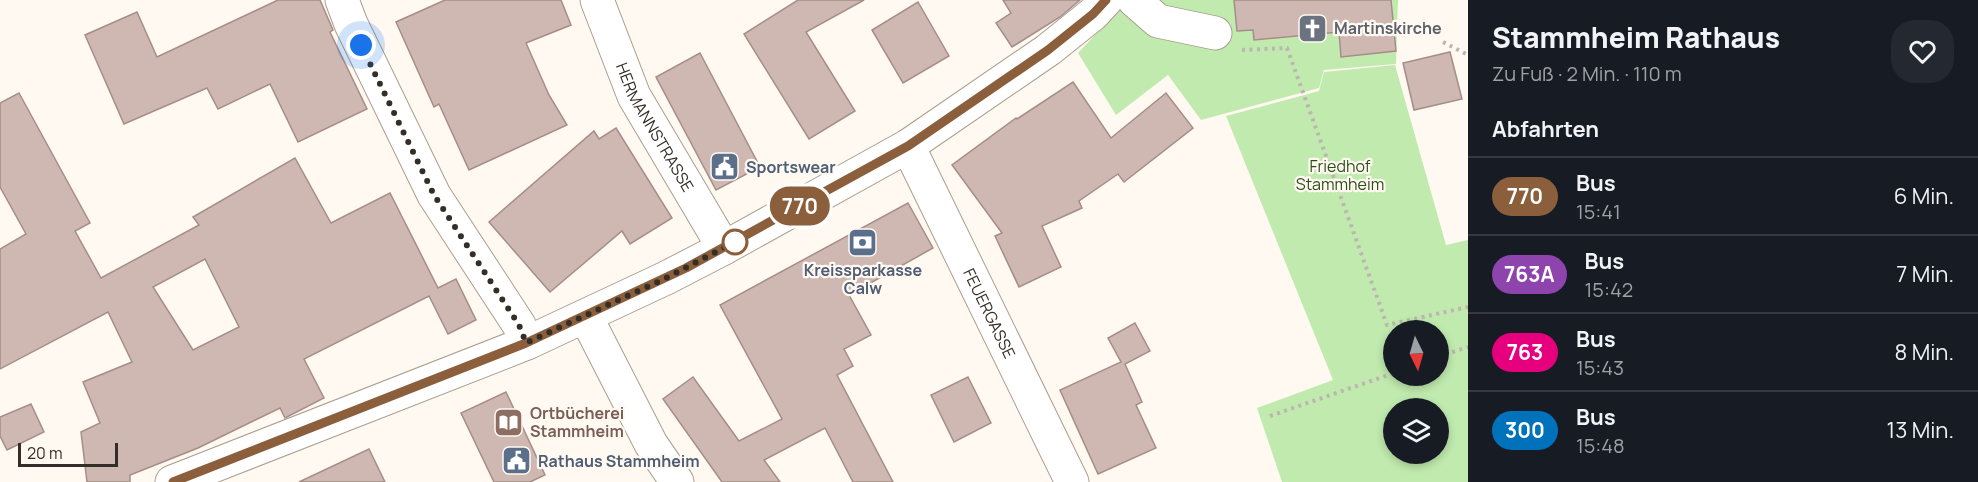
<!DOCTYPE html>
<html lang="de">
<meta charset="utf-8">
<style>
:root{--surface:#171b24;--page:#242831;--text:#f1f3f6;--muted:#9ea1a6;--line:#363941}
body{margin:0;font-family:Manrope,sans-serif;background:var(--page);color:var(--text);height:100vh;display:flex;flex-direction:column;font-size:22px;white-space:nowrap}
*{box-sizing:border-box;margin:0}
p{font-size:20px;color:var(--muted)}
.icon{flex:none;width:33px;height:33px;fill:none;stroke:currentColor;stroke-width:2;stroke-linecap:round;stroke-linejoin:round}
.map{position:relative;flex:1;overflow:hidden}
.sheet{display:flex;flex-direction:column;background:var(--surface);width:510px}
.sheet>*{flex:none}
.badge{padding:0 12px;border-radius:20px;font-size:21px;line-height:39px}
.needle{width:39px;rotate:175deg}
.buttons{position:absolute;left:1383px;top:320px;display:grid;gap:12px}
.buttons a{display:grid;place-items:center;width:66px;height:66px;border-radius:50%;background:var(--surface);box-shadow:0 3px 9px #0003;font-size:30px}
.scale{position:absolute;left:18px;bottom:15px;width:100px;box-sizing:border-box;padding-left:6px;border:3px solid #332e27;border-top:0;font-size:16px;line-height:21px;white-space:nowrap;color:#332e27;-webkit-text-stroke:4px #fff9f2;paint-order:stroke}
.you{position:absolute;width:30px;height:30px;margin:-15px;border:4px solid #fff;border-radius:50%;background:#1a73e8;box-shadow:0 0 0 9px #1a73e833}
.map>.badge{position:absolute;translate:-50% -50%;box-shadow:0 0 0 3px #fff}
h2{padding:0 24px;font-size:22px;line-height:54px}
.round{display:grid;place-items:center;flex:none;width:63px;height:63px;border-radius:24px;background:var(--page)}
.overview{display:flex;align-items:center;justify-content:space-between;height:102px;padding:0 24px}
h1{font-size:28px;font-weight:800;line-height:45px}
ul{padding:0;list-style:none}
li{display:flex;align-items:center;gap:18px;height:78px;padding:0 24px;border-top:2px solid var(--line)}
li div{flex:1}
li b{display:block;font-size:22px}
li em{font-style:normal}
li .badge{min-width:66px;font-weight:700;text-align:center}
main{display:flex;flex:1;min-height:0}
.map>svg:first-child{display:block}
.green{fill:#c1ebae;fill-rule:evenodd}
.building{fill:#cfb8b1;stroke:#a48e87;stroke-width:1.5;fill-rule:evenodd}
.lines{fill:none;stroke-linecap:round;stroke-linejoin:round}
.minor-casing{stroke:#ab9e8d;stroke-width:35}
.path{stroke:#bbb6af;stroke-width:4;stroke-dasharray:3 4.5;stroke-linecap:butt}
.minor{stroke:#fff;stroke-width:33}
.line-casing{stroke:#fff;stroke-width:14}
.line{stroke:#8b5e3c;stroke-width:9}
.walk{stroke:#332e27;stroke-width:6;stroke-dasharray:0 10.8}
.stop-dot{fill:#fff;stroke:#8b5e3c;stroke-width:3}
.labels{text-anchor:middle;stroke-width:4.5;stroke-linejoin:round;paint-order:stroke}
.worship-label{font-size:16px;font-weight:bold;fill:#5b616d;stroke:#fff9f2;text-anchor:start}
.street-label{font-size:16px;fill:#332e27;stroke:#fff9f2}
.park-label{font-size:16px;fill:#2b4e18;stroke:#fff9f2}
.service-label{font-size:16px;font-weight:bold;fill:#4e5e75;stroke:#fff9f2;text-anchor:start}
.education-label{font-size:16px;font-weight:bold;fill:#785e54;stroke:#fff9f2;text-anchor:start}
</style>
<main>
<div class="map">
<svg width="1468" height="482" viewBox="0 0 1468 482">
<rect width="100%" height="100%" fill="#fff9f2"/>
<!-- green -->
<g class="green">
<polygon points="1128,0 1398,0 1396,64 1324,70 1319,88 1201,120 1168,75 1116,115 1078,53"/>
<path d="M 1395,65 L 1446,245 L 1468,240 L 1468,482 L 1282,482 L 1257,408 L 1333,380 L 1226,116 L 1319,91 L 1324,72 ZM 1394,330 L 1438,330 L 1438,375 L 1394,375 ZM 1394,408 L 1438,408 L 1438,453 L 1394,453 Z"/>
</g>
<!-- building -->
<g class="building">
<polygon points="278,0 320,0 333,30 330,32 367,109 298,142 270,84 218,109 207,88 124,124 85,35 137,12 157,57"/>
<polygon points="445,0 561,0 571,25 526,43 549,95 567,125 469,170 439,104 434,107 396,22"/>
<polygon points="798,0 864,0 806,32 855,111 809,139 744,34"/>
<polygon points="1003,0 1080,0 1060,17 1012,47 996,23 1011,13"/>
<polygon points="1234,0 1391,0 1396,51 1341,57 1339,32 1254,40 1253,30 1237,31"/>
<polygon points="918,2 949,56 903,83 872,30"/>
<polygon points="1450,52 1462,99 1414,110 1403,63"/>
<polygon points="700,53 760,167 716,190 656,77"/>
<polygon points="1073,82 1111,138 1166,93 1193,128 1124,182 1118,174 1079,201 1082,208 1042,226 1061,267 1019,287 995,236 1002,233 952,165 1016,118 1017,119"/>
<path d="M 19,93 L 90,223 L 75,231 L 101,278 L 199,225 L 193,217 L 295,158 L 331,223 L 390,193 L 438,288 L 456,279 L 476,320 L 448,334 L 429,296 L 304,359 L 324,398 L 285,418 L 280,408 L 198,448 L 130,475 L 130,482 L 87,482 L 81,432 L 100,423 L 83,382 L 132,362 L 108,312 L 0,369 L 0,249 L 26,234 L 0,187 L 0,103 ZM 205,259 L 239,327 L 193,350 L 153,287 Z"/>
<polygon points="616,128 672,218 630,244 622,231 550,292 489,222 594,131 599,139"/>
<polygon points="908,203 933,248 849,295 871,335 844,349 853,366 837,375 893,482 853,482 825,428 764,460 780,482 722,482 663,399 693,377 739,441 782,419 720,305"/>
<polygon points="1135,323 1150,351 1125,364 1142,402 1136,405 1156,448 1098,474 1060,390 1121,362 1108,338"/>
<polygon points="968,377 991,423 954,442 931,395"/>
<polygon points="506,392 545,475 530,482 494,482 461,413"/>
<polygon points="31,404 44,432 7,450 0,436 0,417"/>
<polygon points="369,449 385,482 299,482"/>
</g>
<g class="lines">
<defs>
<g id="minor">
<polyline points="342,0 351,24 434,195 519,325 527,343"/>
<path id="s1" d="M 597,0 L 634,96 L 724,248"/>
<polyline points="1134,0 1158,21 1215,33"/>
<path id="s2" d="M 908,146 L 1072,482"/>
<polyline points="586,317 651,444 677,482"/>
<polyline points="172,482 527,343 666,278 724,248 908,146 1048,50 1093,14 1106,0"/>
</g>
</defs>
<!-- minor casing -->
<use href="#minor" class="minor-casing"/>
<!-- path -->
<g class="path">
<polyline points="1443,42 1468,55"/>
<polyline points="1242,50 1287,48 1387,325 1468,307"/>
<polyline points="1438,357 1468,347"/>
<polyline points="1270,416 1394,373"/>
</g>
<!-- minor -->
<use href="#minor" class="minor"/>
</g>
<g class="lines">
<defs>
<polyline id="line" points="173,482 526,343 686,268 908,146 1048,50 1093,14 1106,0"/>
</defs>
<!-- line casing -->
<use href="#line" class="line-casing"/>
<!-- line -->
<use href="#line" class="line"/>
<!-- walk -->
<polyline class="walk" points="361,45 434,195 519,325 526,343 666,278 735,242"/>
</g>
<!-- icons -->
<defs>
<symbol id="church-square" viewBox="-11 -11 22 22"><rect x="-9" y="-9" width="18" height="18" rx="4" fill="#6b7280" stroke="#fff9f2"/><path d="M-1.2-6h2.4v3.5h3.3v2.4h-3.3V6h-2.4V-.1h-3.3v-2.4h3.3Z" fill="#fff"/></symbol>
<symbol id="civic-square" viewBox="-11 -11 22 22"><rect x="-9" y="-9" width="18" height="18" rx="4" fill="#5c6f8a" stroke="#fff9f2"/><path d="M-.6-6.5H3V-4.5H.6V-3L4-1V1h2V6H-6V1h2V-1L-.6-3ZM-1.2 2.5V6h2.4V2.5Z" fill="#fff"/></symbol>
<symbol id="bank-square" viewBox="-11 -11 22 22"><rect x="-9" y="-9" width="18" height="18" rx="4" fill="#5c6f8a" stroke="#fff9f2"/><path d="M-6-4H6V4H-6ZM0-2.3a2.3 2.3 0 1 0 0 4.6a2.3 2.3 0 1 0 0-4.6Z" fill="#fff"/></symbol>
<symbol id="library-square" viewBox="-11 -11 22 22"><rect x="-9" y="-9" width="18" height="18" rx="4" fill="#8d6e63" stroke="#fff9f2"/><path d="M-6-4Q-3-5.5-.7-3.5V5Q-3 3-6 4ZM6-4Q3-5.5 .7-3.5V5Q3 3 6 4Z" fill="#fff"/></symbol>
</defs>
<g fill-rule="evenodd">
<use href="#church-square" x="1296" y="12" width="33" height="33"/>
<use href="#civic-square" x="708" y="150" width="33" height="33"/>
<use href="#bank-square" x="846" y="226" width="33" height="33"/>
<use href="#library-square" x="492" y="406" width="33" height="33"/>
<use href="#civic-square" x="500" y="444" width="33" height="33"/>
</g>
<!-- markers -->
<circle class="stop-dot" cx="735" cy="242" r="12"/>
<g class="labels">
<!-- worship labels -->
<g class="worship-label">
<text x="1334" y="34">Martinskirche</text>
</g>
<!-- street labels -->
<g class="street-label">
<text dy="6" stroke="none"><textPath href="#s1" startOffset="140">HERMANNSTRASSE</textPath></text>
<text dy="6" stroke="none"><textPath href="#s2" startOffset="186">FEUERGASSE</textPath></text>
</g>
<!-- park labels -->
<g class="park-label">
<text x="1340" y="172">Friedhof<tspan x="1340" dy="18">Stammheim</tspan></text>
</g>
<!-- service labels -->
<g class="service-label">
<text x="746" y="173">Sportswear</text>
<text x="863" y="276" text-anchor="middle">Kreissparkasse<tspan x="863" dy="18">Calw</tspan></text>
<text x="538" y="467">Rathaus Stammheim</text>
</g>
<!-- education labels -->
<g class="education-label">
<text x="530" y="419">Ortbücherei<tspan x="530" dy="18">Stammheim</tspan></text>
</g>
</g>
</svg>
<div class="buttons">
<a><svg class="needle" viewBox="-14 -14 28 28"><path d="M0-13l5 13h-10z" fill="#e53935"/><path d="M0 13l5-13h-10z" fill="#9ea1a6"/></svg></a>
<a><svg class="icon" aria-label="layers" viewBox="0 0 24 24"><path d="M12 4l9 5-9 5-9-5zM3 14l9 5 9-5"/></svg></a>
</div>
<div class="scale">20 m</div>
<div class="you" style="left:361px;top:45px"></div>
<b class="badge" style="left:800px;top:206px;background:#8b5e3c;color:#fff">770</b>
</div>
<section class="sheet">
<div class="overview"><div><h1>Stammheim Rathaus</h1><p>Zu Fuß · 2 Min. · 110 m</p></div><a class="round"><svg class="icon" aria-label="heart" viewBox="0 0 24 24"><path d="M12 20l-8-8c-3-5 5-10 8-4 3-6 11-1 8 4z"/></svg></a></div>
<h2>Abfahrten</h2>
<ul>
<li><span class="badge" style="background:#8b5e3c;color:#fff">770</span><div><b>Bus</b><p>15:41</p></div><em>6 Min.</em></li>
<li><span class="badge" style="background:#8e44ad;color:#fff">763A</span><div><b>Bus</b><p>15:42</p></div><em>7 Min.</em></li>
<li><span class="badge" style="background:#e6007e;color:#fff">763</span><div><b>Bus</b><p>15:43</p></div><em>8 Min.</em></li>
<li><span class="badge" style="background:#0072bc;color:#fff">300</span><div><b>Bus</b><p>15:48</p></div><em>13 Min.</em></li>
</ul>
</section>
</main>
